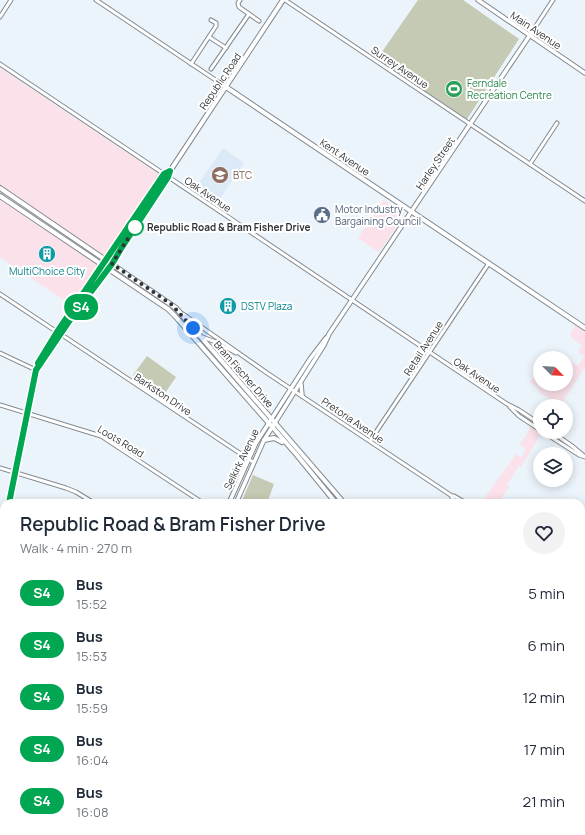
<!DOCTYPE html>
<meta charset="utf-8">
<style>
:root{--surface:#fff;--page:#f2f2f3;--text:#1f2937;--muted:#747a83}
body{margin:0;font-family:Manrope,sans-serif;background:var(--page);color:var(--text);height:100vh;display:flex;flex-direction:column;font-size:15px;white-space:nowrap}
*{box-sizing:border-box;margin:0}
p{font-size:13px;color:var(--muted)}
.icon{flex:none;width:22px;height:22px;fill:none;stroke:currentColor;stroke-width:2;stroke-linecap:round;stroke-linejoin:round}
.map{position:relative;flex:1;overflow:hidden}
.sheet{position:absolute;left:0px;top:499px;width:585px;height:336px;display:flex;flex-direction:column;background:var(--surface);border-radius:12px 12px 0 0;box-shadow:0 2px 10px #0003}
.sheet>*{flex:none}
.badge{padding:0 8px;border-radius:13px;font-size:14px;line-height:26px}
.needle{width:26px;rotate:114deg}
.tools{position:absolute;left:533px;top:351px;display:grid;gap:8px}
.tools a{display:grid;place-items:center;width:40px;height:40px;border-radius:50%;background:var(--surface);box-shadow:0 2px 10px #0003;font-size:20px}
.you{position:absolute;width:20px;height:20px;margin:-10px;border:3px solid #fff;border-radius:50%;background:#1a73e8;box-shadow:0 0 0 6px #1a73e833}
.map>.badge{position:absolute;translate:-50% -50%;box-shadow:0 0 0 2px #fff}
.round{display:grid;place-items:center;flex:none;width:42px;height:42px;border-radius:21px;background:var(--page)}
.summary{display:flex;align-items:center;justify-content:space-between;height:68px;padding:0 20px}
h1{font-size:19px;font-weight:600;line-height:30px}
ul{padding:0;list-style:none}
li{display:flex;align-items:center;gap:12px;height:52px;padding:0 20px}
li div{flex:1}
li b{display:block;font-size:15px}
li em{font-style:normal}
li .badge{min-width:44px;font-weight:700;text-align:center}
.map>svg:first-child{display:block}
.commercial{fill:#fae1ea}
.built{fill:#dceaf7}
.green{fill:#c4cab3}
.lines{fill:none;stroke-linecap:round;stroke-linejoin:round}
.minor-casing{stroke:#838a90;stroke-width:5}
.tertiary-casing{stroke:#838a90;stroke-width:5.5}
.secondary-casing{stroke:#838a90;stroke-width:6}
.minor{stroke:#fff;stroke-width:3}
.tertiary{stroke:#fff;stroke-width:3.5}
.secondary{stroke:#fff;stroke-width:4}
.line-casing{stroke:#fff;stroke-width:9}
.line{stroke:#00a651;stroke-width:6}
.walk{stroke:#303336;stroke-width:4;stroke-dasharray:0 7.2}
.stop-dot{fill:#fff;stroke:#00a651;stroke-width:2}
.labels{text-anchor:middle;stroke-width:4;stroke-linejoin:round;paint-order:stroke}
.street-label{font-size:10px;fill:#303336;stroke:#fff}
.leisure-label{font-size:10px;fill:#27864d;stroke:#fff;text-anchor:start}
.education-label{font-size:10px;fill:#785e54;stroke:#fff;text-anchor:start}
.service-label{font-size:10px;fill:#4e5e75;stroke:#fff;text-anchor:start}
.stop-label{font-size:10px;font-weight:bold;fill:#303336;stroke:#fff;text-anchor:start}
.culture-label{font-size:10px;fill:#0d838f;stroke:#fff}
</style>
<div class="map">
<svg width="585" height="835" viewBox="0 0 585 835">
<rect width="100%" height="100%" fill="#ecf4fb"/>
<!-- commercial -->
<g class="commercial">
<polygon points="0,68 160,175 71,305 0,257"/>
<polygon points="383,200 400,211 402,218 379,252 358,238"/>
<polygon points="576,325 585,332 585,367 560,406 546,406 550,399 539,392 538,388 530,382 540,369 540,384 566,384 566,366 570,361 578,366 584,356 578,352 582,346 572,338 570,334"/>
<polygon points="540,415 540,432 542,432 521,467 519,466 507,485 509,487 499,503 481,503 516,454 521,458 526,449 520,444 528,432 535,416"/>
</g>
<!-- built -->
<polygon class="built" points="223,148 244,163 218,202 197,186"/>
<!-- green -->
<g class="green">
<polygon points="418,0 463,0 519,39 467,119 377,59"/>
<polygon points="147,356 176,377 163,396 133,375"/>
<polygon points="253,475 274,484 267,503 241,503"/>
</g>
<g class="lines">
<defs>
<g id="minor">
<polyline points="96,0 226,87"/>
<polyline points="240,0 238,3 239,7 259,21"/>
<polyline points="285,0 585,201"/>
<polyline points="0,17 11,0"/>
<polyline points="530,35 553,0"/>
<polyline points="209,37 226,48"/>
<polyline points="0,64 507,404 519,410 540,424"/>
<polyline points="191,64 216,26 216,23 211,20"/>
<polyline points="211,69 249,14"/>
<polyline points="530,164 557,123"/>
<polyline points="0,294 57,332"/>
<polyline points="183,314 267,373 452,496 454,496 466,503"/>
<polyline points="191,333 216,342 236,353"/>
<polyline points="65,337 253,462"/>
<polyline points="0,353 36,370"/>
<polyline points="0,405 101,436 203,503"/>
<polyline points="510,407 519,416 540,430"/>
<polyline points="543,432 579,455 585,457"/>
<polyline points="552,432 572,446 584,456"/>
<polyline points="370,441 489,263"/>
<polyline points="0,468 66,488 76,492 94,503"/>
<polyline points="452,496 452,498 458,503"/>
<polyline points="581,583 585,586"/>
<polyline points="581,650 585,652"/>
<polyline points="50,831 50,835"/>
<polyline points="95,831 95,835"/>
<polyline points="138,831 138,835"/>
<polyline points="180,831 181,835"/>
<polyline points="224,831 224,835"/>
<polyline points="270,831 270,835"/>
<polyline points="358,831 358,835"/>
<polyline points="400,831 401,835"/>
<polyline points="446,831 446,835"/>
<polyline points="490,831 490,835"/>
<polyline points="532,831 532,835"/>
</g>
<g id="tertiary">
<polyline points="478,0 585,73"/>
<polyline points="301,384 302,396"/>
<polyline points="229,503 256,443 310,359 326,338"/>
<polyline points="236,503 264,440 324,345 329,334 530,35"/>
<polyline points="581,772 585,766"/>
<polyline points="575,831 575,835"/>
<polyline points="294,835 328,831"/>
</g>
<g id="secondary">
<polyline points="226,87 585,328"/>
<polyline points="0,188 176,308 344,503"/>
<polyline points="0,196 168,309 175,316 296,454 336,503"/>
<polyline points="36,370 72,317 112,264 122,247 169,177 170,171 283,0"/>
<polyline points="264,440 274,438 282,442"/>
<polyline points="9,503 36,370 40,358 57,332 164,174 170,171"/>
<polyline points="0,547 4,526"/>
<polyline points="0,653 4,701 0,729"/>
<polyline points="581,709 585,711"/>
<polyline points="581,717 585,720"/>
<polyline points="0,778 4,807"/>
<polyline points="0,816 2,835"/>
<polyline points="7,831 8,835"/>
</g>
</defs>
<!-- minor casing -->
<use href="#minor" class="minor-casing"/>
<!-- tertiary casing -->
<use href="#tertiary" class="tertiary-casing"/>
<!-- secondary casing -->
<use href="#secondary" class="secondary-casing"/>
<!-- minor -->
<use href="#minor" class="minor"/>
<!-- tertiary -->
<use href="#tertiary" class="tertiary"/>
<!-- secondary -->
<use href="#secondary" class="secondary"/>
</g>
<g class="lines">
<defs>
<polyline id="line" points="9,503 36,370 72,317 112,264 122,247 168,177 170,171 164,174 57,332 38,363"/>
</defs>
<!-- line casing -->
<use href="#line" class="line-casing"/>
<!-- line -->
<use href="#line" class="line"/>
<!-- walk -->
<polyline class="walk" points="135,227 137,224 112,264 171,304 193,328"/>
</g>
<!-- icons -->
<defs>
<symbol id="stadium-disc" viewBox="-11 -11 22 22"><circle r="9.5" fill="#2e9e5b" stroke="#fff"/><path d="M0-5a6.5 5 0 1 0 0 10a6.5 5 0 1 0 0-10ZM-3.5-1.8h7v3.6h-7Z" fill="#fff"/></symbol>
<symbol id="university-disc" viewBox="-11 -11 22 22"><circle r="9.5" fill="#8d6e63" stroke="#fff"/><path d="M0-5L7-2L0 1L-7-2ZM-4 1L0 2.5L4 1V4Q0 6-4 4Z" fill="#fff"/></symbol>
<symbol id="civic-disc" viewBox="-11 -11 22 22"><circle r="9.5" fill="#5c6f8a" stroke="#fff"/><path d="M-.6-6.5H3V-4.5H.6V-3L4-1V1h2V6H-6V1h2V-1L-.6-3ZM-1.2 2.5V6h2.4V2.5Z" fill="#fff"/></symbol>
<symbol id="building-disc" viewBox="-11 -11 22 22"><circle r="9.5" fill="#0f9aa8" stroke="#fff"/><path d="M-4-6H4V6H1V3H-1V6H-4ZM-2.5-4.3h1.7v1.8h-1.7ZM.8-4.3h1.7v1.8H.8ZM-2.5-1h1.7V.8h-1.7ZM.8-1h1.7V.8H.8Z" fill="#fff"/></symbol>
</defs>
<g fill-rule="evenodd">
<use href="#stadium-disc" x="444" y="79" width="20" height="20"/>
<use href="#university-disc" x="210" y="165" width="20" height="20"/>
<use href="#civic-disc" x="312" y="205" width="20" height="20"/>
<use href="#building-disc" x="37" y="244" width="20" height="20"/>
<use href="#building-disc" x="218" y="296" width="20" height="20"/>
</g>
<!-- markers -->
<circle class="stop-dot" cx="135" cy="227" r="8"/>
<g class="labels">
<!-- street labels -->
<g class="street-label">
<text transform="translate(536 30) rotate(34)" y="4">Main Avenue</text>
<text transform="translate(400 67) rotate(34)" y="4">Surrey Avenue</text>
<text transform="translate(220 81) rotate(-56)" y="4">Republic Road</text>
<text transform="translate(345 157) rotate(34)" y="4">Kent Avenue</text>
<text transform="translate(435 163) rotate(-56)" y="4">Harley Street</text>
<text transform="translate(208 194) rotate(34)" y="4">Oak Avenue</text>
<text transform="translate(423 348) rotate(-57)" y="4">Retail Avenue</text>
<text transform="translate(244 374) rotate(49)" y="4">Bram Fischer Drive</text>
<text transform="translate(477 375) rotate(34)" y="4">Oak Avenue</text>
<text transform="translate(163 394) rotate(34)" y="4">Barkston Drive</text>
<text transform="translate(353 420) rotate(34)" y="4">Pretoria Avenue</text>
<text transform="translate(121 441) rotate(31)" y="4">Loots Road</text>
<text transform="translate(241 459) rotate(-64)" y="4">Selkirk Avenue</text>
</g>
<!-- leisure labels -->
<g class="leisure-label">
<text x="467" y="87">Ferndale<tspan x="467" dy="12">Recreation Centre</tspan></text>
</g>
<!-- education labels -->
<g class="education-label">
<text x="233" y="179">BTC</text>
</g>
<!-- service labels -->
<g class="service-label">
<text x="335" y="213">Motor Industry<tspan x="335" dy="12">Bargaining Council</tspan></text>
</g>
<!-- stop labels -->
<g class="stop-label">
<text x="147" y="231">Republic Road &amp; Bram Fisher Drive</text>
</g>
<!-- culture labels -->
<g class="culture-label">
<text x="47" y="275">MultiChoice City</text>
<text x="241" y="310" text-anchor="start">DSTV Plaza</text>
</g>
</g>
</svg>
<div class="tools">
<a><svg class="needle" viewBox="-14 -14 28 28"><path d="M0-13l5 13h-10z" fill="#e53935"/><path d="M0 13l5-13h-10z" fill="#747a83"/></svg></a>
<a><svg class="icon" aria-label="locate" viewBox="0 0 24 24"><circle cx="12" cy="12" r="6"/><path d="M12 2v4M12 18v4M2 12h4M18 12h4"/></svg></a>
<a><svg class="icon" aria-label="layers" viewBox="0 0 24 24"><path d="M12 4l9 5-9 5-9-5zM3 14l9 5 9-5"/></svg></a>
</div>
<div class="you" style="left:193px;top:328px"></div>
<b class="badge" style="left:81px;top:307px;background:#00a651;color:#fff">S4</b>
<section class="sheet">
<div class="summary"><div><h1>Republic Road &amp; Bram Fisher Drive</h1><p>Walk · 4 min · 270 m</p></div><a class="round"><svg class="icon" aria-label="heart" viewBox="0 0 24 24"><path d="M12 20l-8-8c-3-5 5-10 8-4 3-6 11-1 8 4z"/></svg></a></div>
<ul>
<li><span class="badge" style="background:#00a651;color:#fff">S4</span><div><b>Bus</b><p>15:52</p></div><em>5 min</em></li>
<li><span class="badge" style="background:#00a651;color:#fff">S4</span><div><b>Bus</b><p>15:53</p></div><em>6 min</em></li>
<li><span class="badge" style="background:#00a651;color:#fff">S4</span><div><b>Bus</b><p>15:59</p></div><em>12 min</em></li>
<li><span class="badge" style="background:#00a651;color:#fff">S4</span><div><b>Bus</b><p>16:04</p></div><em>17 min</em></li>
<li><span class="badge" style="background:#00a651;color:#fff">S4</span><div><b>Bus</b><p>16:08</p></div><em>21 min</em></li>
</ul>
</section>
</div>
